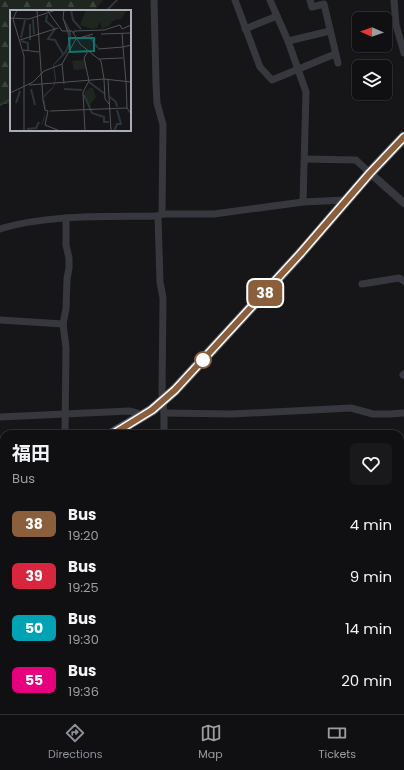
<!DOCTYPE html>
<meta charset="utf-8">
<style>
:root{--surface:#101012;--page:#19191b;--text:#f1f3f6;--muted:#9c9d9f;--line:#303032;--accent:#8c9099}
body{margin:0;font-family:Poppins,"Noto Sans JP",sans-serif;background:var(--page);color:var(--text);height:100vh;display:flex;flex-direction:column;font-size:15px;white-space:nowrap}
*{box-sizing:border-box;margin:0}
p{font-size:13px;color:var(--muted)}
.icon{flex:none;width:22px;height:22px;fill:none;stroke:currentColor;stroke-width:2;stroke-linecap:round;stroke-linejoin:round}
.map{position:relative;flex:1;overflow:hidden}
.sheet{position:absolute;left:0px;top:430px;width:404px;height:284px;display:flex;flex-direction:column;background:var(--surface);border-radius:12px 12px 0 0;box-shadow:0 1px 3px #0004,0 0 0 1px var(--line)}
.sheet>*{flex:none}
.badge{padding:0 8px;border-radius:6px;font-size:14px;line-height:26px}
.needle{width:26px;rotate:272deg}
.controls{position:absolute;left:352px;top:12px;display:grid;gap:8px}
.controls a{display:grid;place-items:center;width:40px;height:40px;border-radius:6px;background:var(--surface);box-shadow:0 1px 3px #0004,0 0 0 1px var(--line);font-size:20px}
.map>.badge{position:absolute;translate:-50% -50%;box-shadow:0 0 0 2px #fff}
.round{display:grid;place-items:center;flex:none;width:42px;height:42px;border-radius:6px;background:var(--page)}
.overview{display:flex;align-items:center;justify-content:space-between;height:68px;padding:0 12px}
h1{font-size:19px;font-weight:700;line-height:30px}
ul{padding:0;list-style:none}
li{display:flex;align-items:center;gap:12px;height:52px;padding:0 12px}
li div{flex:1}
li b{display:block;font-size:15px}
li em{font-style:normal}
li .badge{min-width:44px;font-weight:700;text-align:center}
.dock{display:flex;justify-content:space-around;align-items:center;height:56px;border-top:1px solid var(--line);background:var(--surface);font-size:11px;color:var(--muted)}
.dock a{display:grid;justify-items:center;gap:2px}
.dock .active{color:var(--accent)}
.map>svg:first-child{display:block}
.forest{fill:url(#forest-firs)}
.water{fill:url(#water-ripples)}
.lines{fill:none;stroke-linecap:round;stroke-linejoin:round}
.stream{stroke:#2c353c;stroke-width:2}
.minor{stroke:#37383d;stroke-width:7}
.tertiary{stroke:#37383d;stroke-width:8}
.trunk{stroke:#5b5e65;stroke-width:11}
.line-casing{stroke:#fff;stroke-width:9}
.line{stroke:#8b5e3c;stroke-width:6}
.stop-dot{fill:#fff;stroke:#8b5e3c;stroke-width:2}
.inset-river{fill:none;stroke:#2c353c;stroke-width:2}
.inset-road{fill:none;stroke:#505258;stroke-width:1}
.view{fill:#0f766e;fill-opacity:0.15;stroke:#0f766e;stroke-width:2}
.inset-edge{fill:none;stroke:#a8adb8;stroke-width:2}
</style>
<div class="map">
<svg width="404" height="714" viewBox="0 0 404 714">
<defs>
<pattern id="forest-firs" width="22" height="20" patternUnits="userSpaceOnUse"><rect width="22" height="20" fill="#1e261f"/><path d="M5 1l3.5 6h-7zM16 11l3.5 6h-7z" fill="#3c433d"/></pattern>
<pattern id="water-ripples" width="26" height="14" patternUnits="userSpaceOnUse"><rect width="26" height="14" fill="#2c353c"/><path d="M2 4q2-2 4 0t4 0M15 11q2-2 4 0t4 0" fill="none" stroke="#485056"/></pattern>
</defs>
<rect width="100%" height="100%" fill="#161618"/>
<!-- forest -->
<polygon class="forest" points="0,0 103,0 94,11 11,11 11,104 0,104"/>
<!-- water -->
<polygon class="water" points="0,655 4,656 4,710 195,710 207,714 30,714 0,710"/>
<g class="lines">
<!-- stream -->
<g class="stream">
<polyline points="106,11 117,0"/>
<polyline points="0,105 11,99"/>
</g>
<!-- minor -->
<g class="minor">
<polyline points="154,0 156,83 157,103 163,125 162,214 158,216 160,282 163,298 162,394 164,413 164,434"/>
<polyline points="235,0 260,67 272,80 335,54"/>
<polyline points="270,0 288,41 306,92 303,202"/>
<polyline points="310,0 312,7 324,4 338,63"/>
<polyline points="394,0 396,25 404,53"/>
<polyline points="245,29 277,16"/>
<polyline points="288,41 330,31"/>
<polyline points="305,159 356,160 370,173"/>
<polyline points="162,214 214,214 303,202 346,200"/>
<path d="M 0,229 C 48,214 108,217 158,216"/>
<polyline points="362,284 399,278 404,281"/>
<polyline points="0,320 63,324"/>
<polyline points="403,375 404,374"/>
<polyline points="164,413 232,414 351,408 373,414 389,414 404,413"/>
<polyline points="0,417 129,411 137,413 141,417"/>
<polyline points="65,434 66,348 63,324 66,309 67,279 69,268 69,258 66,245 66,218"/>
<polyline points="0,468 4,474"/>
<polyline points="0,526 4,531"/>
<polyline points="0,631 4,631"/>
<polyline points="254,710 264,714"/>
<polyline points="311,710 322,714"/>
<polyline points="397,710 404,713"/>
</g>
<!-- tertiary -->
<polyline class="tertiary" points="370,173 404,203"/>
<!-- trunk -->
<g class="trunk">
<polyline points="112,434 152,410 175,390 300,254 370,173 404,137"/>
<polyline points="0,479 4,483"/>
<polyline points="0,490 4,495"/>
<polyline points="0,504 4,509"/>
<polyline points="0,518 4,522"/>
<polyline points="343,710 353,714"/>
<polyline points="370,710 380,714"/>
</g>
</g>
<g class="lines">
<defs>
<polyline id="line" points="113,434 152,410 175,390 300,254 370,173 404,137"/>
</defs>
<!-- line casing -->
<use href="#line" class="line-casing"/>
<!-- line -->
<use href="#line" class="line"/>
</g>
<!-- markers -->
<circle class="stop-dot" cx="203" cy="360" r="8"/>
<!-- overview -->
<g transform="translate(10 10)">
<rect width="121" height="121" fill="#161618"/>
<path d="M 74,50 L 76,59 L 64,60 L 62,51 Z" fill="#1e261f"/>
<path d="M 76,0 L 117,0 L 111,9 L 104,10 L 99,16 L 92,19 L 90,12 L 87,18 L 82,19 L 70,15 ZM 80,78 L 83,78 L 86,87 L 79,96 L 74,82 Z" fill="#1e261f"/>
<path d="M 55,0 L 54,8 L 61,22 L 61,30 L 57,42 L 44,55 L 46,68 L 45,74 L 43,78 L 37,84 L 34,88 L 36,99 L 34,110 L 31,116 L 31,121 L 31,116 L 36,100 L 34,93 L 34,86 L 36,83 L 43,77 L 45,70 L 43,55 L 55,41 L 59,31 L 54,8 Z" fill="#2c353c"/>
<path class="inset-river" d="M 61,0 L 63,10 L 71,19M 37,5 L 36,11 L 45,19 L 38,29 L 45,30 L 53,44M 23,9 L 24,24M 79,26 L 88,38M 11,28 L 15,10M 20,30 L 20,14M 11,31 L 18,33 L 18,40M 79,72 L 95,84M 21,79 L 25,95M 54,79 L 72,80M 74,85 L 82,103 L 94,107 L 94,112 L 99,112M 100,87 L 106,92 L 107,97M 6,93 L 10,81M 17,119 L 26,118 L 29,112M 104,121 L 107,114 L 111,114 L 107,100"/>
<path class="inset-road" d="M 7,0 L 3,9 L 14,46 L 14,121M 27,0 L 33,90 L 35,100 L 38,101 L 35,115 L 50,121M 37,0 L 52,21 L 62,21 L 70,34 L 91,51 L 94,69 L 121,72M 54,0 L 53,8 L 57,20M 0,8 L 19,9 L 46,0M 64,23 L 64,21 L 94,20 L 110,15 L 112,19 L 121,15M 91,24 L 121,23M 10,30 L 48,18M 88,39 L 113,37 L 112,23M 13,40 L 29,42M 89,49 L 113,48M 52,54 L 54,74M 94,69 L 95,89 L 99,94M 98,69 L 101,121M 116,72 L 117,98 L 121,104M 116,72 L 113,37 L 121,35M 19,75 L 94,69M 0,83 L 23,72 L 34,61 L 52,54 L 66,29 L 83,24M 40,101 L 117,98M 75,121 L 73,82 L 79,71 L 74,48 L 78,41"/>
<path class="view" d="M 59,28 L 84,28 L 84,41 L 60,42 Z"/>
<rect width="121" height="121" class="inset-edge"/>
</g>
</svg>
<div class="controls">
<a><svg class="needle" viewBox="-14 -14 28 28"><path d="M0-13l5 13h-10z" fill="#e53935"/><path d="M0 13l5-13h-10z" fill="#9c9d9f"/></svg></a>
<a><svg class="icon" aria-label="layers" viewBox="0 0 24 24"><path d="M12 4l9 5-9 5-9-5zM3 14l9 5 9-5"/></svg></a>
</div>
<b class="badge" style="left:265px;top:293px;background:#8b5e3c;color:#fff">38</b>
<section class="sheet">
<div class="overview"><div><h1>福田</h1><p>Bus</p></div><a class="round"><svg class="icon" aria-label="heart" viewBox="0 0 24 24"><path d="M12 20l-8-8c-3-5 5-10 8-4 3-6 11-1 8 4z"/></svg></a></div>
<ul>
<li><span class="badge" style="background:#8b5e3c;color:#fff">38</span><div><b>Bus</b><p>19:20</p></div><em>4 min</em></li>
<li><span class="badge" style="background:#d7263d;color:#fff">39</span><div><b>Bus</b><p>19:25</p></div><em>9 min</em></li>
<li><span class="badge" style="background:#00a3b4;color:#fff">50</span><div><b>Bus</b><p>19:30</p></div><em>14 min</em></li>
<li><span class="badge" style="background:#e6007e;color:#fff">55</span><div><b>Bus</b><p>19:36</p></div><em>20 min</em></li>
</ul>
</section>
</div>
<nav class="dock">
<a class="active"><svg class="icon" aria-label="directions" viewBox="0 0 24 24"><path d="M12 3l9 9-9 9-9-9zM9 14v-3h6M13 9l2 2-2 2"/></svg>Directions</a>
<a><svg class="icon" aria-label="map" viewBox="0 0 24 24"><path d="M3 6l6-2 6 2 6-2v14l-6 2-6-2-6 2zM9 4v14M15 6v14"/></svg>Map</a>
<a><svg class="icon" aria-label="tickets" viewBox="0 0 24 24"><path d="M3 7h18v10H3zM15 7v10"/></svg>Tickets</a>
</nav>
